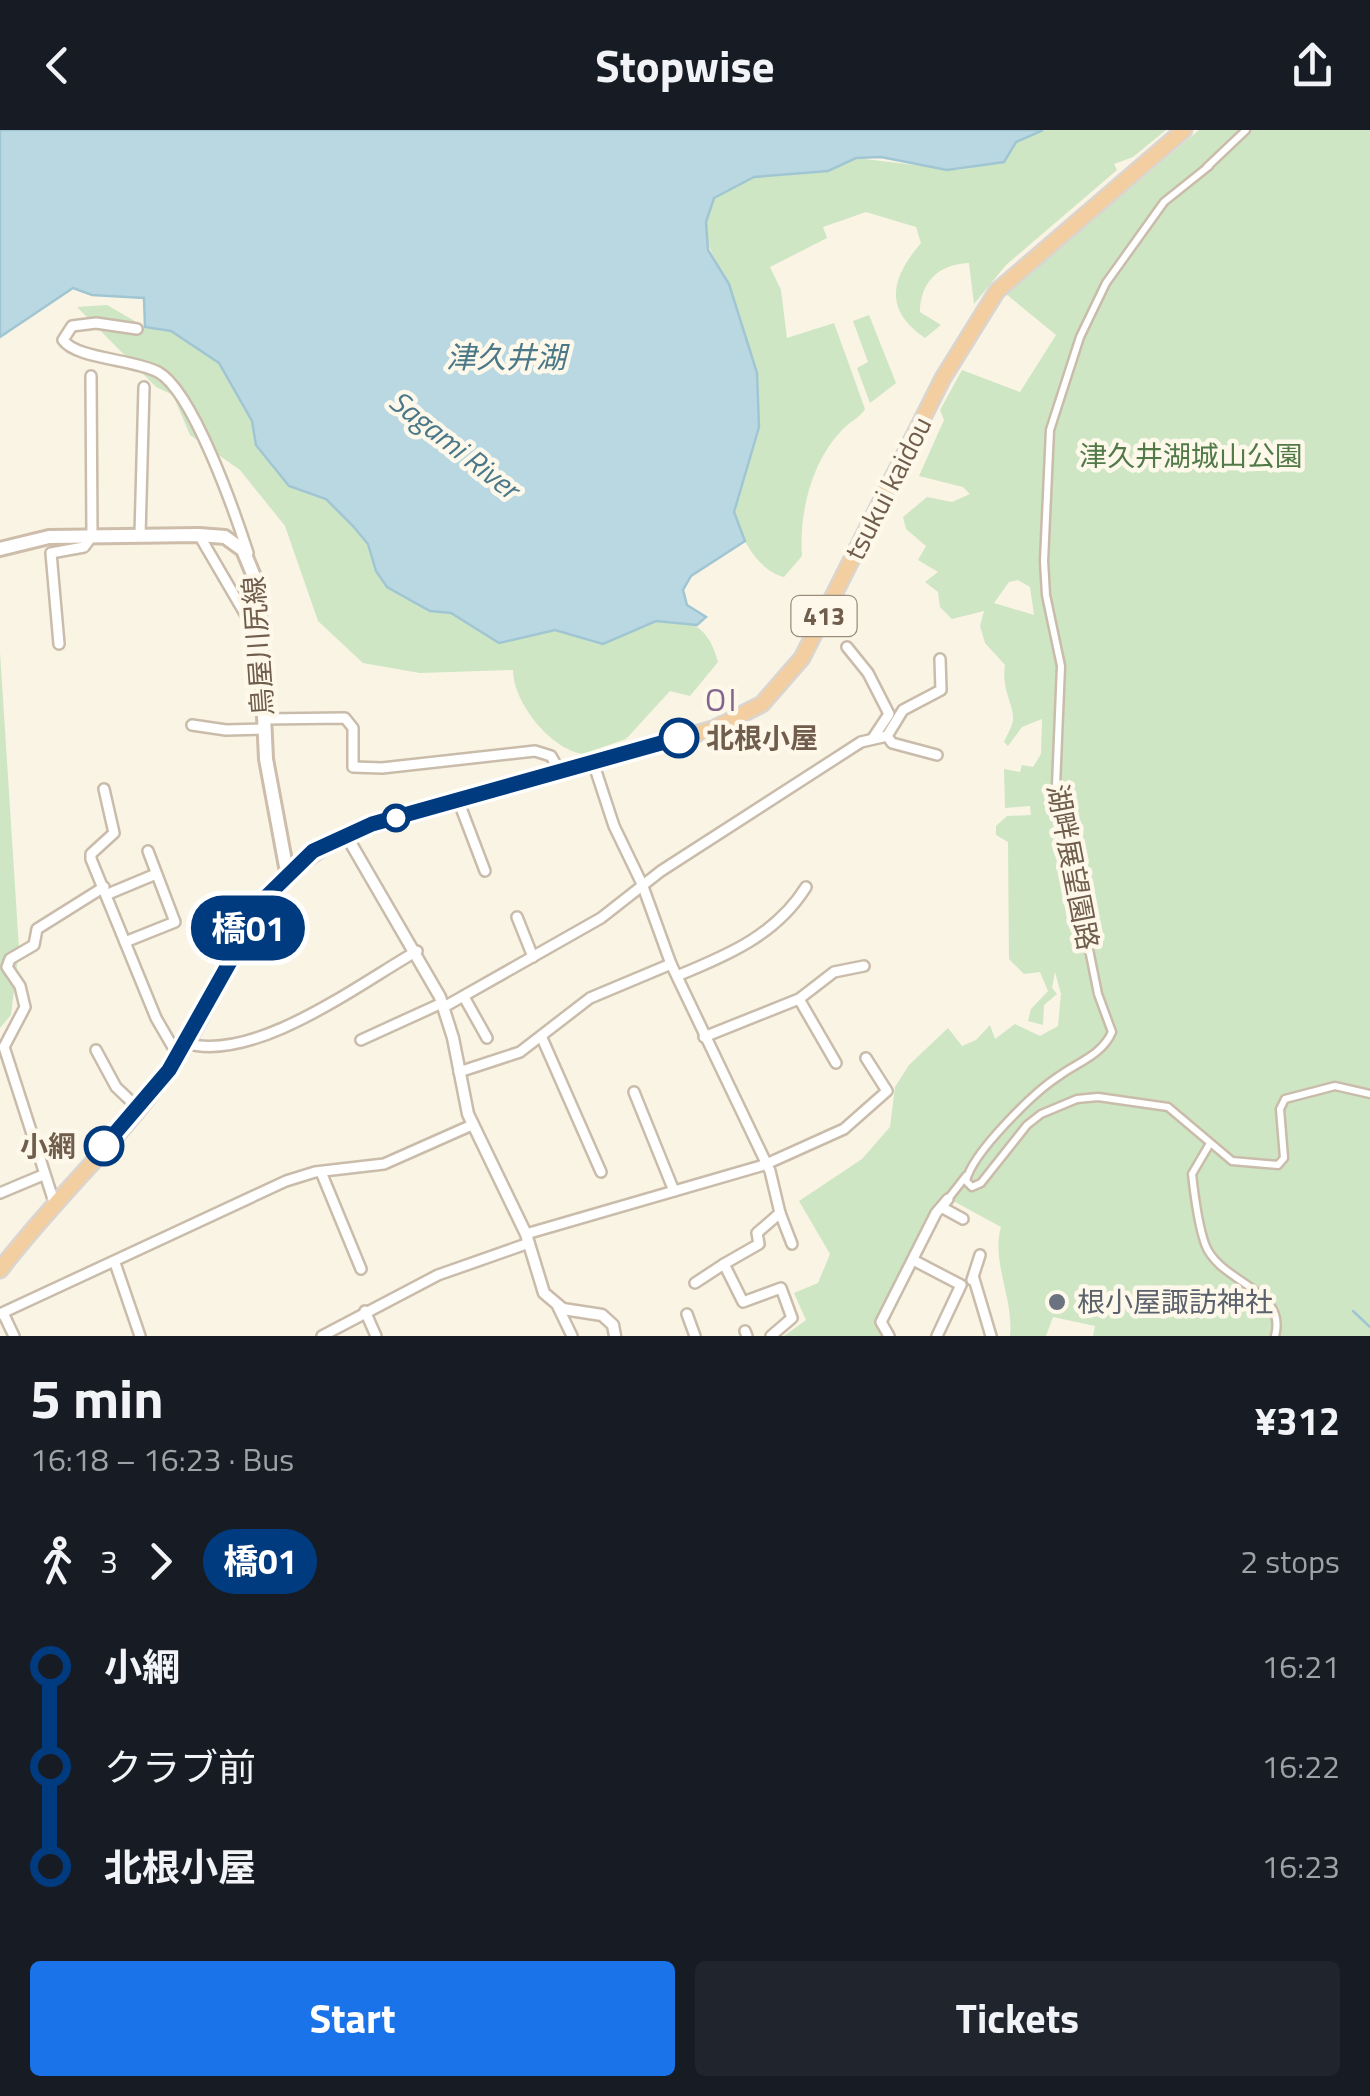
<!DOCTYPE html>
<meta charset="utf-8">
<style>
:root{--surface:#171b24;--page:#20242c;--text:#f1f3f6;--muted:#9ea1a6;--accent:#1a73e8}
body{margin:0;font-family:"Titillium Web","Noto Sans JP",sans-serif;background:var(--page);color:var(--text);height:100vh;display:flex;flex-direction:column;font-size:38px;white-space:nowrap}
*{box-sizing:border-box;margin:0}
p{font-size:32px;color:var(--muted)}
.icon{flex:none;width:55px;height:55px;fill:none;stroke:currentColor;stroke-width:2;stroke-linecap:round;stroke-linejoin:round}
.map{position:relative;height:1206px;overflow:hidden}
.details{display:flex;flex-direction:column;background:var(--surface);flex:1}
.details>*{flex:none}
.badge{padding:0 20px;border-radius:32px;font-size:35px;line-height:65px}
.map>.badge{position:absolute;translate:-50% -50%;box-shadow:0 0 0 5px #fff}
.legs{display:flex;align-items:center;gap:15px;height:110px;padding:0 30px;font-size:32px}
.legs p{margin-inline-start:auto}
.head{display:flex;align-items:center;justify-content:space-between;height:170px;padding:0 30px}
h1{font-size:55px;font-weight:700;line-height:75px}
.cta{display:flex;gap:20px;margin-top:auto;padding:20px 30px}
.cta a{flex:1;height:115px;border-radius:10px;background:var(--accent);color:#fff;font-size:40px;font-weight:700;line-height:115px;text-align:center}
.cta a+a{background:var(--page);color:var(--text)}
ul{padding:0 30px;list-style:none}
li{display:flex;align-items:center;gap:35px;height:100px;font-size:38px}
li i{display:grid;place-items:center;width:15px;height:100%;margin:0 12px;background:currentColor}
li i::after{content:'';width:25px;height:25px;margin:-12px;border:8px solid;border-radius:50%;background:var(--surface)}
li p{margin-inline-start:auto}
li:first-child i{background:linear-gradient(#0000 50%,currentColor 0)}
li:last-child i{background:linear-gradient(currentColor 50%,#0000 0)}
header{display:flex;justify-content:space-between;align-items:center;height:130px;padding:0 30px;background:var(--surface);font-size:45px;font-weight:700}
.map>svg:first-child{display:block}
.green{fill:#cee6c4;fill-rule:evenodd}
.water{fill:#bad8e2;stroke:#a1c6d3;stroke-width:2.5}
.lines{fill:none;stroke-linecap:round;stroke-linejoin:round}
.stream{stroke:#a1c6d3;stroke-width:2.5}
.pedestrian-casing{stroke:#cabcab;stroke-width:11}
.minor-casing{stroke:#cabcab;stroke-width:14}
.tertiary-casing{stroke:#cabcab;stroke-width:15}
.secondary-casing{stroke:#cdbdaa;stroke-width:18}
.trunk-casing{stroke:#dad5d0;stroke-width:19}
.pedestrian{stroke:#fff;stroke-width:6}
.minor{stroke:#fff;stroke-width:9}
.tertiary{stroke:#fff;stroke-width:10}
.secondary{stroke:#fff;stroke-width:12}
.trunk{stroke:#f2cea0;stroke-width:14}
.line-1-casing{stroke:#fff;stroke-width:22}
.line-1{stroke:#003b80;stroke-width:15}
.stop-1-dot{fill:#fff;stroke:#003b80;stroke-width:5}
.worship-dot{fill:#6b7280;stroke:#fdf8ea;stroke-width:4}
.labels{text-anchor:middle;stroke-width:9;stroke-linejoin:round;paint-order:stroke}
.shield{fill:#fdf8ea;stroke:#9a8c7b;stroke-width:2.5}
.shield-label{font-size:25px;font-weight:bold;fill:#705d4c}
.park-label{font-size:28px;fill:#527a48;stroke:#fdf8ea}
.street-label{font-size:28px;fill:#705d4c;stroke:#fdf8ea}
.stop-label{font-size:28px;font-weight:bold;fill:#705d4c;stroke:#fdf8ea;text-anchor:start}
.worship-label{font-size:28px;fill:#5b616d;stroke:#fdf8ea;text-anchor:start}
.water-label{font-size:30px;font-style:italic;fill:#4b7889;stroke:#fdf8ea}
.quarter-label{font-size:32px;letter-spacing:2.5px;fill:#83648c;stroke:#fdf8ea}
</style>
<header><svg class="icon" aria-label="back" viewBox="0 0 24 24"><path d="M15 5l-7 7 7 7"/></svg>Stopwise<svg class="icon" aria-label="share" viewBox="0 0 24 24"><path d="M12 15V3M7 8l5-5 5 5M5 13v7h14v-7"/></svg></header>
<div class="map">
<svg width="1370" height="1206" viewBox="0 0 1370 1206">
<rect width="100%" height="100%" fill="#faf4e4"/>
<!-- green -->
<g class="green">
<path d="M 1043,0 L 1166,0 L 1133,27 L 1114,34 L 1117,40 L 1006,135 L 974,174 L 969,133 C 937,134 920,154 920,182 L 941,195 L 925,208 C 882,179 892,147 921,113 L 916,97 L 866,82 L 823,97 L 827,108 L 770,137 L 781,160 L 787,208 L 834,193 L 865,279 C 860,288 850,291 842,300 C 811,332 799,383 802,426 L 784,447 C 757,440 740,407 734,382 C 765,295 762,253 734,167 C 726,142 705,123 706,97 C 706,88 712,78 714,68 L 754,47 L 828,41 L 856,28 L 958,40 L 1004,32 L 1016,12 Z"/>
<path d="M 1199,0 L 1370,0 L 1370,1206 L 1093,1206 L 1095,1196 L 1053,1187 L 1046,1206 L 1010,1206 C 1014,1169 991,1132 1001,1097 L 946,1067 L 877,1192 L 884,1206 L 784,1206 L 806,1190 L 794,1163 L 818,1153 L 830,1124 L 799,1071 L 862,1029 L 890,997 L 895,957 L 909,935 L 948,898 L 962,916 L 976,910 L 990,895 L 995,909 L 1015,894 L 1040,906 L 1058,896 L 1061,864 L 1055,842 L 1052,858 L 1057,864 L 1044,875 L 1043,895 L 1028,891 L 1031,879 L 1048,861 L 1040,842 L 1024,844 L 1009,829 L 1008,712 L 996,705 L 996,696 L 1007,686 L 1031,685 L 1030,676 L 1005,678 L 1004,639 L 1020,642 L 1022,635 L 1033,637 L 1041,624 L 1042,589 L 1022,597 L 1008,616 L 1004,612 C 1007,605 1012,597 1013,590 C 1014,574 1001,560 1005,535 L 985,513 L 980,496 L 984,481 L 952,489 L 940,477 L 938,462 L 925,452 L 938,442 L 918,430 L 926,416 L 906,399 L 903,387 L 927,367 L 952,372 L 970,364 L 963,357 L 919,346 L 944,290 L 940,280 L 962,240 L 1020,262 L 1056,205 L 1006,164 ZM 1018,450 L 1030,457 L 1034,485 L 994,473 L 1009,452 Z"/>
<path d="M 107,175 L 145,197 L 171,201 L 219,233 L 252,291 L 256,315 L 274,339 L 328,368 L 370,412 L 453,482 L 557,499 L 683,490 C 705,498 712,511 718,532 L 690,566 L 670,561 L 626,609 L 583,624 C 550,619 513,572 513,540 L 420,543 L 363,533 L 318,491 L 285,396 L 240,340 L 190,305 L 173,265 L 156,257 L 77,177 Z"/>
<polygon points="869,185 896,253 870,273 857,238 868,232 853,191"/>
<polygon points="0,522 19,819 11,885 0,898"/>
</g>
<!-- water -->
<polygon class="water" points="0,0 1043,0 1016,12 1004,32 947,40 881,27 856,28 828,41 754,47 714,68 706,92 708,120 729,154 757,243 759,297 734,382 745,411 691,446 683,460 687,475 706,487 697,495 656,491 603,514 555,500 499,513 451,483 430,481 387,457 376,441 368,414 353,396 326,369 289,356 256,315 252,291 219,233 171,201 145,197 144,168 92,165 73,158 0,207"/>
<g class="lines">
<!-- stream -->
<polyline class="stream" points="1353,1181 1370,1197"/>
<defs>
<g id="pedestrian">
<path d="M 1209,36 L 1164,72 L 1106,153 L 1080,207 L 1050,300 L 1044,431 L 1046,465 L 1061,536 L 1056,656 L 1098,864 L 1112,902 C 1102,925 1078,932 1059,946 C 1034,962 972,1023 966,1051 L 972,1057 L 981,1053 L 1027,995 L 1041,984 L 1077,969 L 1098,967 L 1168,977 L 1232,1031 L 1278,1035 L 1284,1028 L 1280,979 L 1285,969 L 1335,956 L 1370,964"/>
<polyline points="1207,37 1246,0"/>
<path d="M 1209,1015 L 1192,1044 C 1194,1062 1199,1097 1205,1114 C 1219,1153 1288,1159 1275,1206"/>
<polyline points="948,1069 966,1046"/>
</g>
<g id="minor">
<path d="M 137,199 L 96,193 L 72,196 L 63,210 C 76,229 134,229 158,242 C 193,261 235,383 248,423"/>
<polyline points="140,405 144,257"/>
<polyline points="199,405 258,506"/>
<polyline points="59,514 51,423 84,417 92,406 91,246"/>
<polyline points="847,517 868,543 889,584 873,608"/>
<polyline points="264,589 345,588 353,598 353,637 382,638 535,621 551,626 560,642"/>
<polyline points="192,595 226,600 264,599"/>
<polyline points="887,606 903,580 941,560 940,529"/>
<polyline points="593,632 614,696 642,754 671,834 770,1041 780,1083 757,1103 759,1114 724,1134 743,1172 781,1158 792,1188 771,1206"/>
<polyline points="104,659 114,703 91,724 91,729 156,888 178,926"/>
<polyline points="458,670 485,741"/>
<polyline points="108,764 156,744"/>
<polyline points="517,787 533,827"/>
<polyline points="125,812 175,792 148,721"/>
<path d="M 677,846 C 728,825 776,805 806,757"/>
<polyline points="464,867 487,908"/>
<polyline points="799,869 836,933"/>
<polyline points="444,877 601,788 661,741 861,612 887,606 892,613 937,625"/>
<polyline points="704,907 799,869 834,842 864,836"/>
<polyline points="542,908 601,1042"/>
<polyline points="361,910 442,873"/>
<path d="M 185,913 C 254,934 359,854 417,821"/>
<polyline points="96,920 116,957 138,978"/>
<polyline points="459,942 520,922 590,868 671,834"/>
<polyline points="634,962 674,1061"/>
<polyline points="321,1042 361,1139"/>
<polyline points="0,1063 43,1045"/>
<polyline points="54,1072 4,917 25,877 20,856 7,837 10,829 34,815 37,799 104,757"/>
<polyline points="943,1078 963,1089"/>
<polyline points="780,1083 792,1114"/>
<polyline points="526,1104 764,1035 844,999 887,961 866,928"/>
<polyline points="913,1130 961,1155 937,1206"/>
<polyline points="115,1133 140,1206"/>
<polyline points="974,1149 991,1206"/>
<polyline points="972,1150 980,1125"/>
<polyline points="695,1153 724,1134"/>
<polyline points="558,1177 572,1206"/>
<polyline points="365,1181 376,1206"/>
<polyline points="3,1183 14,1206"/>
<polyline points="0,1184 286,1051 315,1042 384,1034 472,995"/>
<polyline points="687,1184 695,1206"/>
<polyline points="745,1201 747,1206"/>
<polyline points="322,1206 438,1145 529,1113"/>
<polyline points="889,1206 881,1192 936,1083 948,1069"/>
</g>
<polyline id="tertiary" points="346,705 440,867 453,908 468,984 526,1104 544,1163 563,1179 602,1185 613,1195 615,1206"/>
<polyline id="secondary" points="0,419 49,407 199,405 225,407 243,420 258,456 266,629 287,742"/>
<path id="trunk" d="M 0,1140 C 51,1073 115,1014 164,947 C 237,848 240,739 373,695 L 713,599 L 762,574 L 802,528 L 943,248 L 997,161 L 1184,0"/>
</defs>
<!-- pedestrian casing -->
<use href="#pedestrian" class="pedestrian-casing"/>
<!-- minor casing -->
<use href="#minor" class="minor-casing"/>
<!-- tertiary casing -->
<use href="#tertiary" class="tertiary-casing"/>
<!-- secondary casing -->
<use href="#secondary" class="secondary-casing"/>
<!-- trunk casing -->
<use href="#trunk" class="trunk-casing"/>
<!-- pedestrian -->
<use href="#pedestrian" class="pedestrian"/>
<!-- minor -->
<use href="#minor" class="minor"/>
<!-- tertiary -->
<use href="#tertiary" class="tertiary"/>
<!-- secondary -->
<use href="#secondary" class="secondary"/>
<!-- trunk -->
<use href="#trunk" class="trunk"/>
</g>
<g class="lines">
<defs>
<polyline id="line-1" points="104,1016 169,940 267,766 313,721 372,694 679,608"/>
</defs>
<!-- line-1 casing -->
<use href="#line-1" class="line-1-casing"/>
<!-- line-1 -->
<use href="#line-1" class="line-1"/>
</g>
<!-- markers -->
<g class="stop-1-dot">
<circle cx="679" cy="608" r="18"/>
<circle cx="396" cy="688" r="12"/>
<circle cx="104" cy="1016" r="18"/>
</g>
<circle class="worship-dot" cx="1057" cy="1172" r="10"/>
<g class="labels">
<!-- shield labels -->
<rect class="shield" x="791.5" y="466" width="65" height="40" rx="8"/>
<g class="shield-label">
<text x="824" y="495">413</text>
</g>
<!-- park labels -->
<g class="park-label">
<text x="1191" y="336">津久井湖城山公園</text>
</g>
<!-- street labels -->
<g class="street-label">
<text transform="translate(888 358) rotate(-63)" y="10">tsukui kaidou</text>
<text transform="translate(258 516) rotate(-94)" y="10">鳥屋川尻線</text>
<text transform="translate(1073 737) rotate(79)" y="10">湖畔展望園路</text>
</g>
<!-- stop labels -->
<g class="stop-label">
<text x="706" y="618">北根小屋</text>
<text x="76" y="1026" text-anchor="end">小網</text>
</g>
<!-- worship labels -->
<g class="worship-label">
<text x="1077" y="1182">根小屋諏訪神社</text>
</g>
<!-- water labels -->
<g class="water-label">
<text x="506" y="238">津久井湖</text>
<text transform="translate(454 315) rotate(38)" y="10">Sagami River</text>
</g>
<!-- quarter labels -->
<g class="quarter-label">
<text x="722" y="581">OI</text>
</g>
</g>
</svg>
<b class="badge" style="left:248px;top:798px;background:#003b80;color:#fff">橋01</b>
</div>
<section class="details">
<div class="head"><div><h1>5 min</h1><p>16:18 – 16:23 · Bus</p></div><b>¥312</b></div>
<div class="legs"><svg class="icon" aria-label="walk" viewBox="0 0 24 24"><circle cx="13" cy="4" r="2"/><path d="M13 8l-2 6 4 7M11 14l-3 7M7 12l3-4h3l4 4"/></svg>3<svg class="icon" aria-label="forward" viewBox="0 0 24 24"><path d="M9 5l7 7-7 7"/></svg><b class="badge" style="background:#003b80;color:#fff">橋01</b><p>2 stops</p></div>
<ul>
<li><i style="color:#003b80"></i><b>小網</b><p>16:21</p></li>
<li><i style="color:#003b80"></i><span>クラブ前</span><p>16:22</p></li>
<li><i style="color:#003b80"></i><b>北根小屋</b><p>16:23</p></li>
</ul>
<div class="cta"><a>Start</a><a>Tickets</a></div>
</section>
